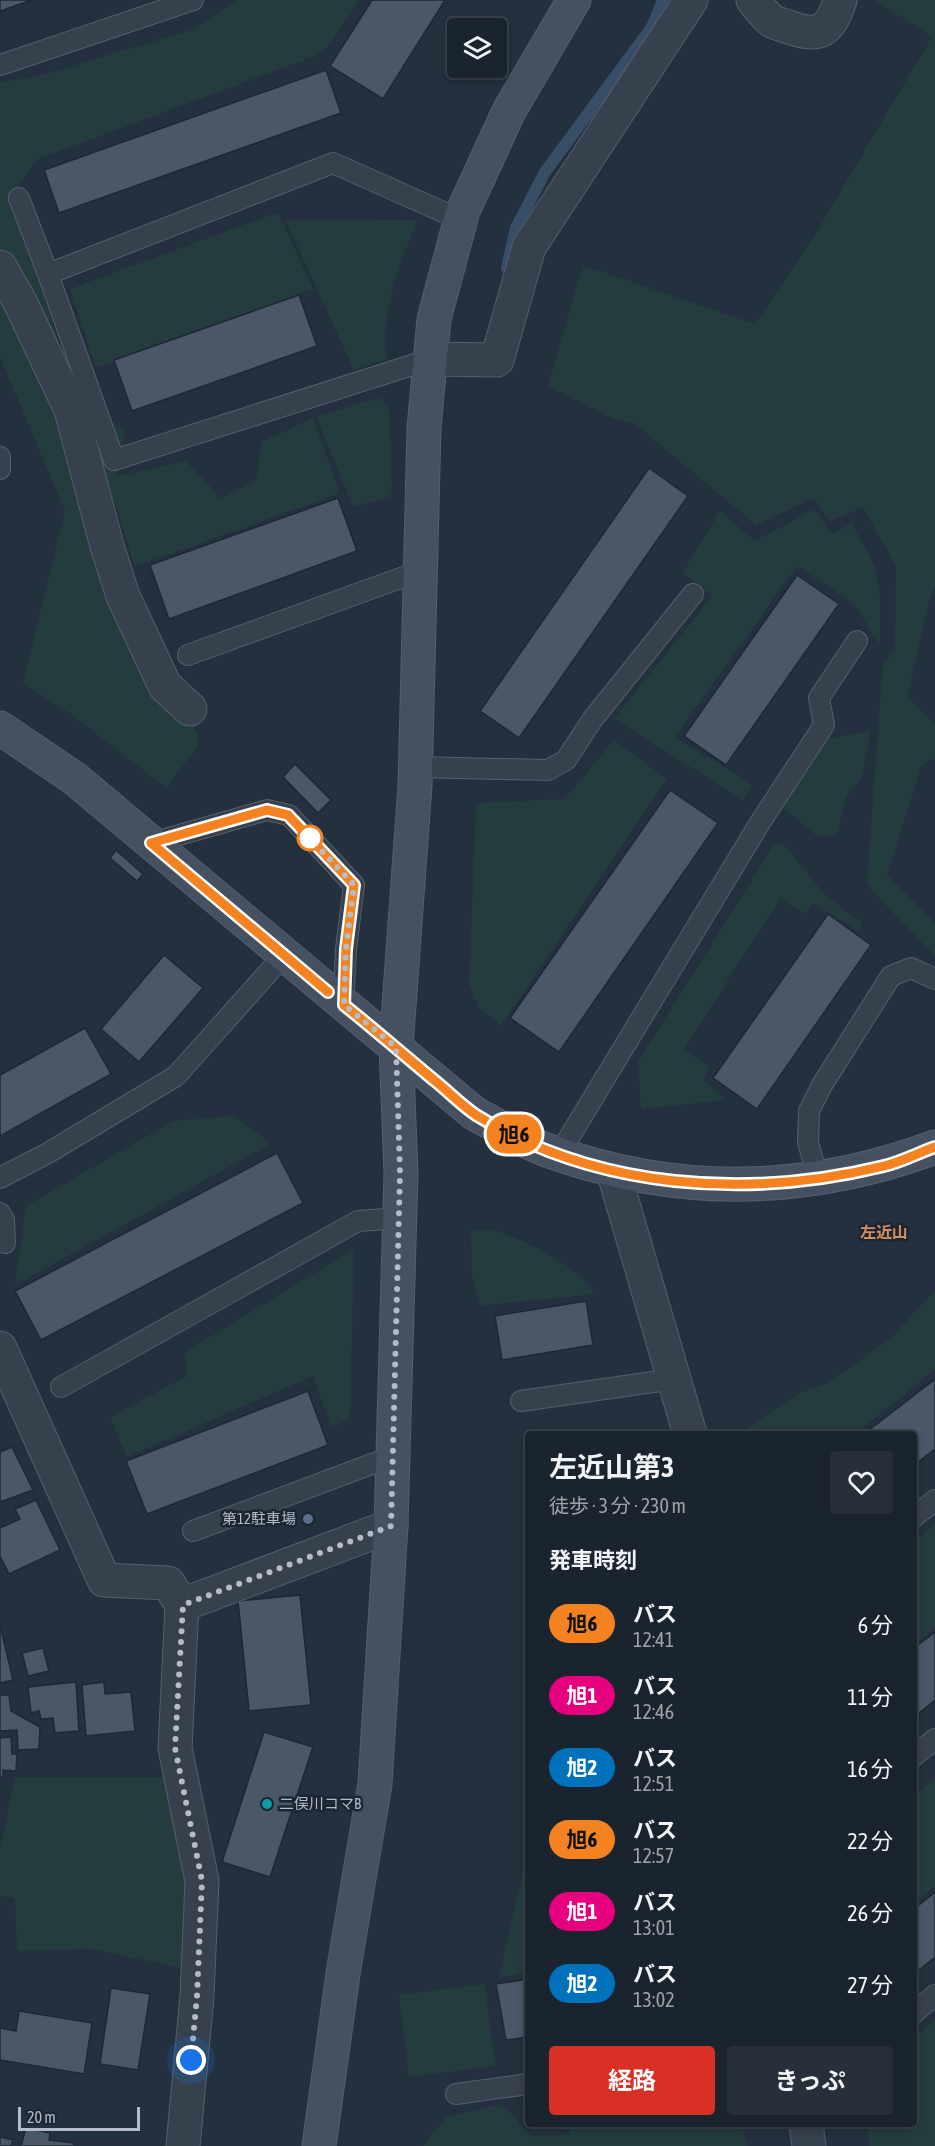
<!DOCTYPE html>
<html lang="ja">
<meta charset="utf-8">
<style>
:root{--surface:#1a242e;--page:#27303a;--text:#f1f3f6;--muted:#9fa4aa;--line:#38414a;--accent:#d93025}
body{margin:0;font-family:"Asap Condensed","Noto Sans JP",sans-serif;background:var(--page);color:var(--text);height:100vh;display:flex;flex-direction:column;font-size:22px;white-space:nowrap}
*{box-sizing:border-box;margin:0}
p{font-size:20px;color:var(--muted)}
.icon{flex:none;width:33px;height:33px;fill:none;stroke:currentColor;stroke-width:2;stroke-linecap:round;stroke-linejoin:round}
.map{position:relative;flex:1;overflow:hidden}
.side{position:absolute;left:525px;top:1431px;width:392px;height:696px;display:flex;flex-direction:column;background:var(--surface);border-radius:6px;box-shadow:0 3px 9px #0003,0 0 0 2px var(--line)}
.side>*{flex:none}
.badge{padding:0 12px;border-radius:20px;font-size:21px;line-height:39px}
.tools{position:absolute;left:447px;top:18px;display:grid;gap:12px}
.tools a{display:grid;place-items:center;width:60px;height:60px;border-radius:6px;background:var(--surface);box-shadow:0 3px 9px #0003,0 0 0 2px var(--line);font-size:30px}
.scale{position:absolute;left:18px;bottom:15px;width:122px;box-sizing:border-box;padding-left:6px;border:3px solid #b3bcc8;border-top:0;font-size:16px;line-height:21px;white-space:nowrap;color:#b3bcc8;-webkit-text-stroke:4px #1c2632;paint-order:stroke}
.you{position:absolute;width:30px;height:30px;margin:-15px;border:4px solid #fff;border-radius:50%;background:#1a73e8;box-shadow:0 0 0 9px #1a73e833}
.map>.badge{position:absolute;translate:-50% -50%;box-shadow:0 0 0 3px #fff}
h2{padding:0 24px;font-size:22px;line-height:54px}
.round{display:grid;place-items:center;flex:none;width:63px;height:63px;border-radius:6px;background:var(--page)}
.headline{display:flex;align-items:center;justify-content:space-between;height:102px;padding:0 24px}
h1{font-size:28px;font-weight:700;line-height:45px}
.action{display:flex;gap:12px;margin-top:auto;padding:12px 24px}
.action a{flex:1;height:69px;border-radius:6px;background:var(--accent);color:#fff;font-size:24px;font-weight:700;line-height:69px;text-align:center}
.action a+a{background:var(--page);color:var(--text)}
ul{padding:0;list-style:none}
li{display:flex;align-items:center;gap:18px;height:72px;padding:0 24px}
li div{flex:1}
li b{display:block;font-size:22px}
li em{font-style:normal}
li .badge{min-width:66px;font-weight:700;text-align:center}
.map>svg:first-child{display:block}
.green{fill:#253c3e}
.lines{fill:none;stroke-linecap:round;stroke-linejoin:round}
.stream{stroke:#384e67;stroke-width:12}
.building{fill:#495766;stroke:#1e2834;stroke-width:1.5}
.lane-casing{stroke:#555f6b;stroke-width:22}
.street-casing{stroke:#555f6b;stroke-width:35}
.secondary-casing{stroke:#555f6b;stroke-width:35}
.lane{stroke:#37414d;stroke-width:20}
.street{stroke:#37414d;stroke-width:33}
.secondary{stroke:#455160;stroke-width:33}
.line-casing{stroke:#fff;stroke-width:14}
.line{stroke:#f58220;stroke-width:9}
.walk{stroke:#b3bcc8;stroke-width:6;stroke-dasharray:0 10.8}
.stop-dot{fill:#fff;stroke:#f58220;stroke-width:3}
.service-dot{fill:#5c6f8a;stroke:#1c2632;stroke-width:2}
.culture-dot{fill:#0f9aa8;stroke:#1c2632;stroke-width:2}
.labels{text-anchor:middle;stroke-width:5;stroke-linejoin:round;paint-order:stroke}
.poi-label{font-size:15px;fill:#b3bcc8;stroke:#1c2632;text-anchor:end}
.neighbourhood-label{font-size:16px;font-weight:bold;fill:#d68e61;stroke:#1c2632}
</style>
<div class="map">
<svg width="935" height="2146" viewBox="0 0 935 2146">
<rect width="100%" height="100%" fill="#23303d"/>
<!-- green -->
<g class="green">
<polygon points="237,0 360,0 328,47 315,56 38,159 18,185 35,270 77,399 125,430 117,476 186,461 221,498 257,480 261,442 313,418 340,493 135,567 113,497 100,564 144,667 198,733 198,746 166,788 71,714 23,683 65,511 0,357 0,82 39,76 191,30"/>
<polygon points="875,0 935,0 935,587 929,601 907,698 935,723 935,760 930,759 921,767 887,875 935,923 935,956 871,890 867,881 883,664 895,650 896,566 863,507 830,521 814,498 756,525 634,423 614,419 548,386 583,265 755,324 814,236 932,37"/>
<polygon points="278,212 313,289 96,368 70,289"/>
<path d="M 285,219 L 417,220 C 399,267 381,308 387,359 L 354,370 Z"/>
<polygon points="380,398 389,407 392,493 388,497 353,507 316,416"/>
<polygon points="814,509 832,534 852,523 875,566 880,599 880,645 853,603 797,566 675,737 752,784 743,800 614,719 712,596 683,572 720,511 755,541"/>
<polygon points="871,731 862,777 846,797 837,835 817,836 780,805 824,739"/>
<polygon points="614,740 667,779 501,1025 479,1008 469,984 476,803 565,799"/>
<polygon points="783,843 825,895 862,923 860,932 813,903 807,914 780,899 684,1049 709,1067 704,1080 726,1100 641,1109 638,1062 773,846"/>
<polygon points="235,1116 271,1144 15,1285 26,1206 173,1121"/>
<path d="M 471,1231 C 480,1231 491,1229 499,1232 C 527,1241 581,1267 594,1294 L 480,1306 L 472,1275 Z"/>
<polygon points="354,1249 350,1419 331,1427 313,1376 127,1457 110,1417 187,1376 185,1352"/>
<polygon points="935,1290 935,1370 855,1434 740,1434 797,1394 821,1386 847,1370 892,1337"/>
<polygon points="935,1525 935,1628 914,1645 914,1542"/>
<polygon points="15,1777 163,1777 192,1886 191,1970 91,1949 17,1951 15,1898 0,1896 0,1850"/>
<polygon points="935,1778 935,1886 914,1903 914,1796"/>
<polygon points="528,1849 528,1973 499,1978"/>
<polygon points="485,1984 495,2066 409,2077 399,1995"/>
<polygon points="935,2020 935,2146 869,2146 868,2124 914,2124 914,2038"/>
<polygon points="503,2104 531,2136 568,2135 573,2124 741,2124 748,2146 423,2146 447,2116"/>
</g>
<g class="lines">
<!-- stream -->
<polyline class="stream" points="507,268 516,228 545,172 652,27 663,0"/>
</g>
<!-- building -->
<g class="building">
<polygon points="0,0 32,0 0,11"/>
<polygon points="372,0 445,0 383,99 330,66"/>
<polygon points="326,70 341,113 59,213 44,170"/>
<polygon points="299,295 317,346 132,411 114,360"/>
<polygon points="649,468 688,496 519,738 480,711"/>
<polygon points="338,498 357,551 169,619 150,565"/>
<polygon points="797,575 839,604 726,765 684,736"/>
<polygon points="295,764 331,800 318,813 283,777"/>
<polygon points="670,790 718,823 559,1052 510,1018"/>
<polygon points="116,850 143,874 137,881 110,858"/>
<polygon points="828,914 871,945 757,1109 713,1078"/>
<polygon points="164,955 203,988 139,1062 101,1029"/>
<polygon points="85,1028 111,1074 0,1136 0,1075"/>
<polygon points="277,1153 303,1203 41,1340 15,1291"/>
<polygon points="586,1301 593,1345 502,1360 495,1316"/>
<polygon points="935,1379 935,1449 914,1465 914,1434 864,1434"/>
<polygon points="308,1391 328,1445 147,1514 126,1461"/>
<polygon points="12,1447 33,1490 0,1502 0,1452"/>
<polygon points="36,1500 60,1550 9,1574 0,1556 0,1528 20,1519 15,1509"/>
<polygon points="300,1595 311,1705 249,1711 238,1601"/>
<polygon points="0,1625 13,1680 0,1683"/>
<polygon points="935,1632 935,1700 914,1717 914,1648"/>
<polygon points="43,1648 49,1671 28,1676 22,1653"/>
<polygon points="76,1682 79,1731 55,1733 53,1718 41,1719 39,1711 31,1713 28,1687"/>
<polygon points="104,1682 105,1694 131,1692 135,1731 86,1736 82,1685"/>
<polygon points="0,1695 9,1695 11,1711 40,1727 39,1749 18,1750 17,1730 0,1731"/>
<polygon points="264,1732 313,1747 270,1877 222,1862"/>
<polygon points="11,1737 12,1754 17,1754 16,1771 3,1770 3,1777 0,1777 0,1738"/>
<polygon points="935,1892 935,1957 914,1974 914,1909"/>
<polygon points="528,1979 528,2037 506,2040 496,1984"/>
<polygon points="111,1988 150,1994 138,2070 100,2064"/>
<polygon points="19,2011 92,2023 84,2074 0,2060 0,2028 16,2031"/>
<polygon points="26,2128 50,2133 49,2140 74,2143 74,2146 21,2146"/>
<polygon points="0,2137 13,2140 11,2146 0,2146"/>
</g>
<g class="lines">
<defs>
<g id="lane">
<polyline points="0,65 193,0"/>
<polyline points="19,198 48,274 333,163 461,220"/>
<polyline points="48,274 114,460 431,359"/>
<polyline points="0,457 0,469"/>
<polyline points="188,655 420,571"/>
<polyline points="415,767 548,770 566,760 592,720 693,594"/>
<polyline points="151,843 267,810 289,815 354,885 346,949 343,1005"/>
<polyline points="559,1154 761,821 824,725 819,698 857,641"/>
<polyline points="0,1178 48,1153 176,1076 284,955"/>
<polyline points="818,1179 808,1142 809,1111 822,1085 891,976 911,968 935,979"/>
<polyline points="0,1213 4,1220 5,1243"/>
<polyline points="61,1387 358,1221 400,1218"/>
<polyline points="521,1401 674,1379"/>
<polyline points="914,1517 935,1500"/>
<polyline points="193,1531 393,1456"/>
<polyline points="914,1756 935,1739"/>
<polyline points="914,2013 935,1995"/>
<polyline points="456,2094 528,2084"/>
</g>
<g id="street">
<path d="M 753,0 C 758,6 765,16 772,21 C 776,24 784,25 789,27 C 820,39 831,30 840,0"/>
<polyline points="0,267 21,304 71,410 107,546 123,596 165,686 190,709"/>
<polyline points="431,359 497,360 529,247 691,0"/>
<polyline points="613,1170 690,1434"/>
<polyline points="0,1348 104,1580 168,1583 182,1605"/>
<polyline points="806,2124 809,2146"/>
<polyline points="183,2146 197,1996 202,1881 175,1748 182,1605 391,1526"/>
</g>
<g id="secondary">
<path d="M 0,728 L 74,778 L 475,1114 C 499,1126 523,1142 549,1151 C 678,1197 806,1195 935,1147"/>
<polyline points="319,2146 344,1967 375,1784 391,1526 401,1173 396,1047 415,786 424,428 434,319 463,211 509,111 574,0"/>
</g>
</defs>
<!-- lane casing -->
<use href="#lane" class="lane-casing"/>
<!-- street casing -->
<use href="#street" class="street-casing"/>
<!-- secondary casing -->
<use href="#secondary" class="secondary-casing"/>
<!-- lane -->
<use href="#lane" class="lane"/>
<!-- street -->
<use href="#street" class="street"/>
<!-- secondary -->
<use href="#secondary" class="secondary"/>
</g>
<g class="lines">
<defs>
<path id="line" d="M 328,992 L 151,843 L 267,810 L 288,815 L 354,885 L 346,949 L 344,1005 C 374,1029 404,1055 434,1080 C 448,1091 461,1105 476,1115 C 597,1190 749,1199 884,1166 C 901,1162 918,1153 935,1147"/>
</defs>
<!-- line casing -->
<use href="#line" class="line-casing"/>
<!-- line -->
<use href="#line" class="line"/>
<!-- walk -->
<polyline class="walk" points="191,2060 197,1996 202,1881 175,1748 183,1605 391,1526 400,1173 396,1047 344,1005 346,949 354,885 305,833 310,838"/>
</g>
<!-- markers -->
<circle class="stop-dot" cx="310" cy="838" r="12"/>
<circle class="service-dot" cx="308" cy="1519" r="6"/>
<circle class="culture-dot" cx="267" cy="1804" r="6"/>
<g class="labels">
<!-- poi labels -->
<g class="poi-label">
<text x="296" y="1524">第12駐車場</text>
<text x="279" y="1809" text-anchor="start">二俣川コマB</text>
</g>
<!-- neighbourhood labels -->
<g class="neighbourhood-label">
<text x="884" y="1238">左近山</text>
</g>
</g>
</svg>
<div class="tools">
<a><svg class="icon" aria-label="layers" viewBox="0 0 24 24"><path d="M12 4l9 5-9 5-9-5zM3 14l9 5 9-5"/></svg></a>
</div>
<div class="scale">20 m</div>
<div class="you" style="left:191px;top:2060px"></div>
<b class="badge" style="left:514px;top:1134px;background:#f58220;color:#111">旭6</b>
<section class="side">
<div class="headline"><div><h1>左近山第3</h1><p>徒歩 · 3 分 · 230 m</p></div><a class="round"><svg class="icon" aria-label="heart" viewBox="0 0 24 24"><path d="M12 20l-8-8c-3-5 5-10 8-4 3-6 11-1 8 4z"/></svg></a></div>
<h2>発車時刻</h2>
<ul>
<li><span class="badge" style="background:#f58220;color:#111">旭6</span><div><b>バス</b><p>12:41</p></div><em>6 分</em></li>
<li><span class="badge" style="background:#e6007e;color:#fff">旭1</span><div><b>バス</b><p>12:46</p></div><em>11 分</em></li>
<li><span class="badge" style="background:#0072bc;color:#fff">旭2</span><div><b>バス</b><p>12:51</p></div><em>16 分</em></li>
<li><span class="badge" style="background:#f58220;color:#111">旭6</span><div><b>バス</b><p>12:57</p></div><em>22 分</em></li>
<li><span class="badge" style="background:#e6007e;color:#fff">旭1</span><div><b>バス</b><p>13:01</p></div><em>26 分</em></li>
<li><span class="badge" style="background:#0072bc;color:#fff">旭2</span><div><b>バス</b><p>13:02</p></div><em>27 分</em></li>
</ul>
<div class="action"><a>経路</a><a>きっぷ</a></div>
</section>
</div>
